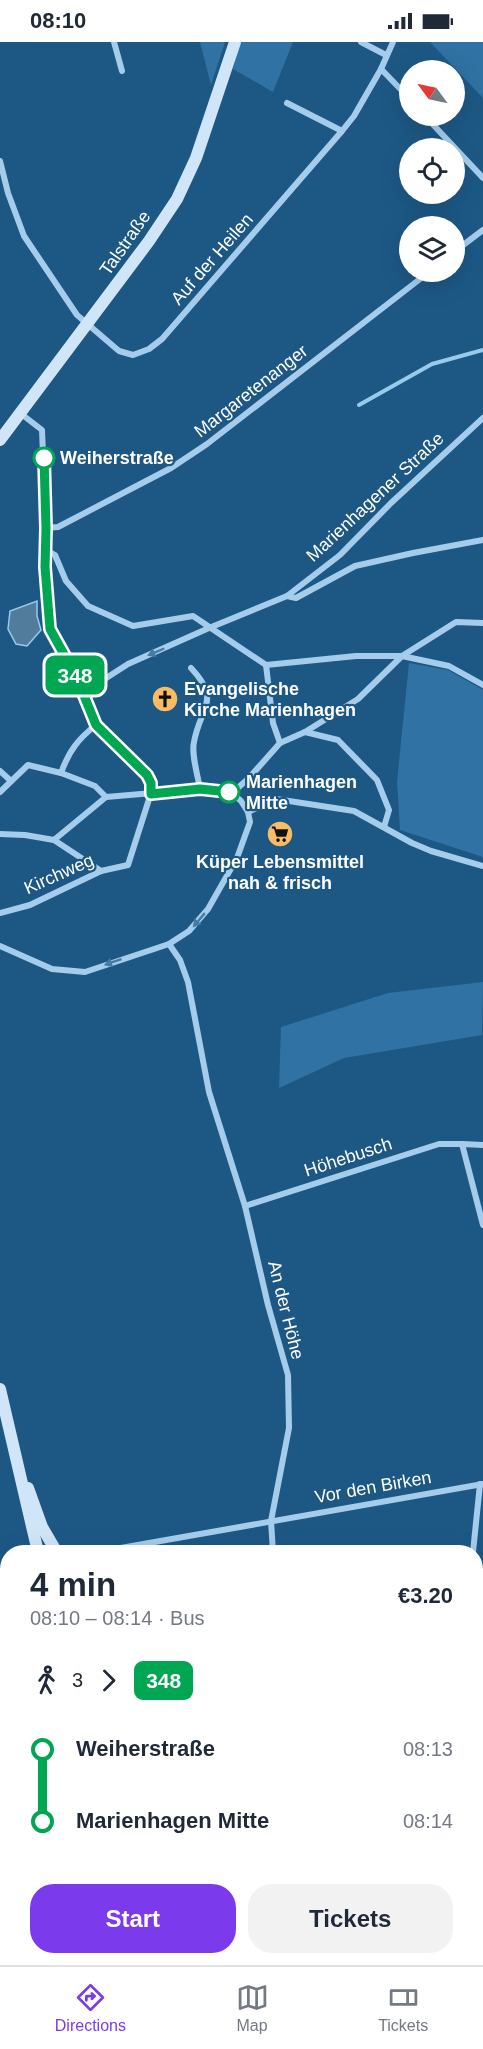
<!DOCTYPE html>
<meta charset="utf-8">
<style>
:root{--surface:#fff;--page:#f2f2f3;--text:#1f2937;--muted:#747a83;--line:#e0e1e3;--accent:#7c3aed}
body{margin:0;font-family:Helvetica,sans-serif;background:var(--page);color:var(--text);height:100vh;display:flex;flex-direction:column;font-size:22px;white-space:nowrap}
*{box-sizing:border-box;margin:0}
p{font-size:20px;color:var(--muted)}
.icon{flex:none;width:33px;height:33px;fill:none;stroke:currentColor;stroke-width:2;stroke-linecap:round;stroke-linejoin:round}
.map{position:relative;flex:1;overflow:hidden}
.drawer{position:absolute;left:0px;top:1503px;width:483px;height:420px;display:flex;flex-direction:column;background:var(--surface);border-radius:24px 24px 0 0;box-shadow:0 6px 24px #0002}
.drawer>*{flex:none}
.badge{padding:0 12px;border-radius:9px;font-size:21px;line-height:39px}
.needle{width:39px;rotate:303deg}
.buttons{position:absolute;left:399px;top:18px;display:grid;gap:12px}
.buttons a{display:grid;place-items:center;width:66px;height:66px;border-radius:50%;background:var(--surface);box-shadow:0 6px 24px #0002;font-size:30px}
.map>.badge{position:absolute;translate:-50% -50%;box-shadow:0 0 0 3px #fff}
.legs{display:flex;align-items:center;gap:9px;height:66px;padding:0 30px;font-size:20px}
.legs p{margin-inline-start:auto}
.overview{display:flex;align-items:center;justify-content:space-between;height:102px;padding:0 30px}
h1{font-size:33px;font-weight:700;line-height:45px}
.cta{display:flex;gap:12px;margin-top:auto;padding:12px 30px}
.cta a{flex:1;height:69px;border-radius:24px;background:var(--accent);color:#fff;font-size:24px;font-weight:700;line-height:69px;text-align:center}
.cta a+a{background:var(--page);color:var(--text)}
ul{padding:0 30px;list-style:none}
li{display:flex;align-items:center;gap:21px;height:72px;font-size:22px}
li i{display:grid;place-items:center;width:9px;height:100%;margin:0 8px;background:currentColor}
li i::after{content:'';width:15px;height:15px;margin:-8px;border:4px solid;border-radius:50%;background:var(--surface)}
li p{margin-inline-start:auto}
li:first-child i{background:linear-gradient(#0000 50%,currentColor 0)}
li:last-child i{background:linear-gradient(currentColor 50%,#0000 0)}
.status{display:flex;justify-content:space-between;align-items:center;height:42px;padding:0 30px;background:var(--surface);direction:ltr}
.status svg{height:16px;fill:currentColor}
.dock{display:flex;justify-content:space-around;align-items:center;height:84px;border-top:2px solid var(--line);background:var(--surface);font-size:16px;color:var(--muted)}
.dock a{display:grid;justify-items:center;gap:3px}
.dock .on{color:var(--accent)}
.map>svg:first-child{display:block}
.green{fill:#3072a3}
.water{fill:#527c9c;stroke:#98caec;stroke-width:1.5}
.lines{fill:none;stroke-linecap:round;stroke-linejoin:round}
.stream{stroke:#98caec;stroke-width:4}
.street{stroke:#a5cdeb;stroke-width:6}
.secondary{stroke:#d0e6f8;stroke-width:12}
.oneway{fill:#467ba4}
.line-1-casing{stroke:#fff;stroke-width:14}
.line-1{stroke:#00a651;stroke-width:9}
.stop-1-dot{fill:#fff;stroke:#00a651;stroke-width:3}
.labels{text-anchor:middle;stroke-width:4.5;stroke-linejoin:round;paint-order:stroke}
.street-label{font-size:18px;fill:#fff;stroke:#1d5885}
.stop-label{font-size:18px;font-weight:bold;fill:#fff;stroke:#1d5885;text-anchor:start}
.poi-label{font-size:18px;font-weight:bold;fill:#fff;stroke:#1d5885;text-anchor:start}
</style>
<div class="status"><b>08:10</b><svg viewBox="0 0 49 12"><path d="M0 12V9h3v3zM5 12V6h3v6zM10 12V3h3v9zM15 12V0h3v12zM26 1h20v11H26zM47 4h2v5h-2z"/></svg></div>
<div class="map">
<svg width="483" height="1923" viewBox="0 0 483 1923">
<rect width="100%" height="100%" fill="#1d5885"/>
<!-- green -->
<g class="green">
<polygon points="200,0 225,0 211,43"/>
<polygon points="240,0 293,0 273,50 233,27"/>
<polygon points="430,0 483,0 483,56"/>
<polygon points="409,621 448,628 483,648 483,815 400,788 397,740"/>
<polygon points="483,940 482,993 344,1016 279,1046 281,985 388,951"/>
<polygon points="0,1673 8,1680 8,1916 108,1916 100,1923 0,1923"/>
<polygon points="118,1916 162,1916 164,1923 109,1923"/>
</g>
<!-- water -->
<polygon class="water" points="37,559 37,574 41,588 27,604 16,602 8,587 10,569"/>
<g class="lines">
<!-- stream -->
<polyline class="stream" points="359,363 432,322 483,308"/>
<!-- street -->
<g class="street">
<polyline points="114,0 122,29"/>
<polyline points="361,0 386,13"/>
<polyline points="393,0 381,27 410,57"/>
<polyline points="287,61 342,89"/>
<polyline points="425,74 483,136"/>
<polyline points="0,119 8,151 24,194 77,273 119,309 133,313 149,307 162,297 342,89 354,74 381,27"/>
<polyline points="454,210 483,188"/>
<polyline points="46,486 58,485 171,426 207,402 429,230"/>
<polyline points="46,508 55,513 66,539 88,564 133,584 193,574 266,623 356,614 402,614 449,624 483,643"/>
<polyline points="287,554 296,556 355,524 413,511 483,498"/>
<polyline points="266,623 273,681 280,701"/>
<path d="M 191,626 C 222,659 200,665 194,700 C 191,712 198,734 200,747"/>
<polyline points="83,651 128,622 209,586 287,554 340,513 391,461 483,376"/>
<polyline points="305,690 338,698 377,738 389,768 384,785"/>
<polyline points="0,729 11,739"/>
<path d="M 61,731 C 69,709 78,697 96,683"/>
<polyline points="0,750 28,723 61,731 95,744 106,755"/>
<polyline points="232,751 249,736 280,701 305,690 358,657 402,614 456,580 483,581"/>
<polyline points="248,770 276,757 354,769 412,801 431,809 483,824"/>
<polyline points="0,792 25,793 54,798 106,755 200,747 232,751 241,759 248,770 250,780 237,816 208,867 189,889 169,902 85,930 52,927 0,904"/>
<polyline points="54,798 101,829"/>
<polyline points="0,871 30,863 101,829 128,823 151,751 151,741 147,733 96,683 76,634 49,587 45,525 46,486 42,388 20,371"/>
<polyline points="169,902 180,918 188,940 209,1050 245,1164 268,1263 288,1333 289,1386 271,1479 273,1510"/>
<polyline points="462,1102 483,1103"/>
<polyline points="245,1164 439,1102 462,1102 483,1183"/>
<polyline points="98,1510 483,1442"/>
<polyline points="473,1510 480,1442"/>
<polyline points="476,1671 483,1669"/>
<polyline points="301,1916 303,1923"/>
</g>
<!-- secondary -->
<g class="secondary">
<polyline points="0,398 149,199 177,157 196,116 235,0"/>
<polyline points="0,1347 38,1510"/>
<polyline points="28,1446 42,1485 56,1509"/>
<polyline points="169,1916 172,1923"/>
</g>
</g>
<!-- one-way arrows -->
<defs><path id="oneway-solid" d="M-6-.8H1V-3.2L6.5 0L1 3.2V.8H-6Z" transform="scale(1.5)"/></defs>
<g class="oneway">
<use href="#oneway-solid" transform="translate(156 610) rotate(157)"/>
<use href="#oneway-solid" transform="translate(199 878) rotate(130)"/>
<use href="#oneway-solid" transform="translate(113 920) rotate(161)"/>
</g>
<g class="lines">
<defs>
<polyline id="line-1" points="44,416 46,486 45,525 50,587 76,634 96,683 147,733 151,741 151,752 200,747 229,750"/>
</defs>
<!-- line-1 casing -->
<use href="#line-1" class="line-1-casing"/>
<!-- line-1 -->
<use href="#line-1" class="line-1"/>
</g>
<!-- icons -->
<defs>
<symbol id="church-disc" viewBox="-11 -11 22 22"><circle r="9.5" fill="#fabc63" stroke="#1d5885"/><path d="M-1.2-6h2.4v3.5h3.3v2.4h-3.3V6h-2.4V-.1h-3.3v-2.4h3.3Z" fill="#111"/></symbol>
<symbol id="supermarket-disc" viewBox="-11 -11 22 22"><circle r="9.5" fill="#fabc63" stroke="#1d5885"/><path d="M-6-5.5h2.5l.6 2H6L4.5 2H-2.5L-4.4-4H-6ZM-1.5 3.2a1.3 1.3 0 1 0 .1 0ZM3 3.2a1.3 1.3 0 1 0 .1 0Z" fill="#111"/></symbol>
</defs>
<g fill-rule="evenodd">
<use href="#church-disc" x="150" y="642" width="30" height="30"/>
<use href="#supermarket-disc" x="265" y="777" width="30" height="30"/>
</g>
<!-- markers -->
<g class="stop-1-dot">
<circle cx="44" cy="416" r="10"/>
<circle cx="229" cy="750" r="10"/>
</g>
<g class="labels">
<!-- street labels -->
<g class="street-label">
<text transform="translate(125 201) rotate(-55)" y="6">Talstraße</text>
<text transform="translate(212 217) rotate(-49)" y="6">Auf der Heilen</text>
<text transform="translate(251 349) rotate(-38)" y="6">Margaretenanger</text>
<text transform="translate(375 455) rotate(-43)" y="6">Marienhagener Straße</text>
<text transform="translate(59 832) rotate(-24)" y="6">Kirchweg</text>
<text transform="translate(348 1115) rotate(-18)" y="6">Höhebusch</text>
<text transform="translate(286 1268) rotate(76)" y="6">An der Höhe</text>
<text transform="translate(373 1445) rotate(-10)" y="6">Vor den Birken</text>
</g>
<!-- stop labels -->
<g class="stop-label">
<text x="60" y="422">Weiherstraße</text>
<text x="246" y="746">Marienhagen<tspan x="246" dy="21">Mitte</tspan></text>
</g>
<!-- poi labels -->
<g class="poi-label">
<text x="184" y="653">Evangelische<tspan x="184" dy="21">Kirche Marienhagen</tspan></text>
<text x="280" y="826" text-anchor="middle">Küper Lebensmittel<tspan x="280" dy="21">nah &amp; frisch</tspan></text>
</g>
</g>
</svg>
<div class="buttons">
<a><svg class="needle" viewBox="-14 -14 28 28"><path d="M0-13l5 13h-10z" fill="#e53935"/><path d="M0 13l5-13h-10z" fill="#747a83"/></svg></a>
<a><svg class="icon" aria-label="locate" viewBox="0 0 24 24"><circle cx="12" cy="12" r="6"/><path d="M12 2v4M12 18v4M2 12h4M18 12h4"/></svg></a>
<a><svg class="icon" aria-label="layers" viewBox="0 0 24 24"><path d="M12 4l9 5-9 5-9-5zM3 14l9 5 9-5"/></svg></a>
</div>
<b class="badge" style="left:75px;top:633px;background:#00a651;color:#fff">348</b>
<section class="drawer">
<div class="overview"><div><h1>4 min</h1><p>08:10 – 08:14 · Bus</p></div><b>€3.20</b></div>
<div class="legs"><svg class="icon" aria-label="walk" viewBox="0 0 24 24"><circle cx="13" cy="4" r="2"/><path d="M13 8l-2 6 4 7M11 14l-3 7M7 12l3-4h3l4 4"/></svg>3<svg class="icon" aria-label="forward" viewBox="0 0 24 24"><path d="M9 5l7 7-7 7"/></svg><b class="badge" style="background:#00a651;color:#fff">348</b></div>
<ul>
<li><i style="color:#00a651"></i><b>Weiherstraße</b><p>08:13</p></li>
<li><i style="color:#00a651"></i><b>Marienhagen Mitte</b><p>08:14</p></li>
</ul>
<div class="cta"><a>Start</a><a>Tickets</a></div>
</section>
</div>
<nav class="dock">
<a class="on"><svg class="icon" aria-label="directions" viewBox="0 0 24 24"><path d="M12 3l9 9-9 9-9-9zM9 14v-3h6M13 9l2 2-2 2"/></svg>Directions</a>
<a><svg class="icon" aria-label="map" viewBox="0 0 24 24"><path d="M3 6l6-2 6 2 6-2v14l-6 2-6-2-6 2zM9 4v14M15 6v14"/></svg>Map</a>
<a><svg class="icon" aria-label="tickets" viewBox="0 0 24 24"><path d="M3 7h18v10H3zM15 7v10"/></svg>Tickets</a>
</nav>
